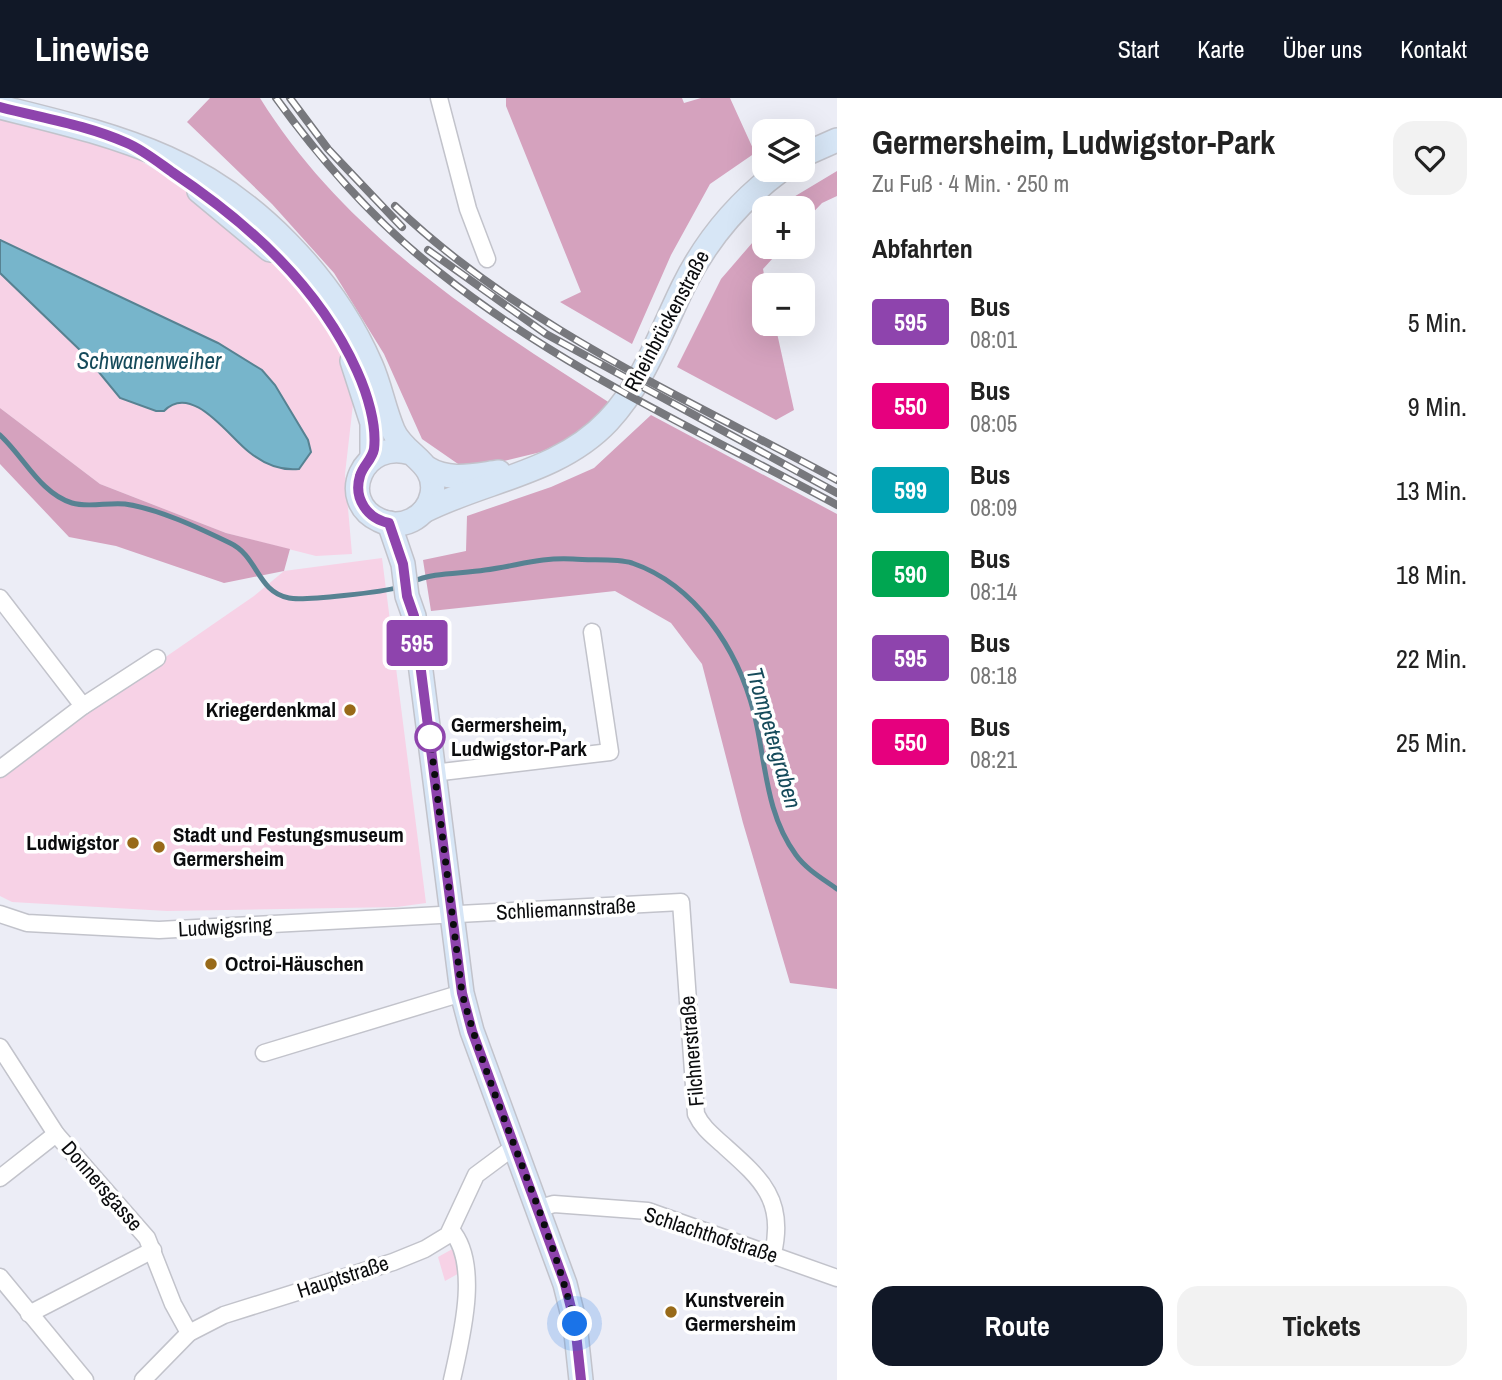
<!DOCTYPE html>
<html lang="de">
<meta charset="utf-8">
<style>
:root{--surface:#fff;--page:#f2f2f2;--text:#222;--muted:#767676;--accent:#111827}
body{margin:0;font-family:"Archivo Narrow",sans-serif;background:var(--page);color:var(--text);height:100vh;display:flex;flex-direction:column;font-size:26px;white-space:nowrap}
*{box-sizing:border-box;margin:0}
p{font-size:23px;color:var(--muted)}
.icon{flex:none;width:38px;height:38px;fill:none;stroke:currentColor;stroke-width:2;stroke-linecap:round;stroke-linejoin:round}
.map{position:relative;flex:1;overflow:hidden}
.details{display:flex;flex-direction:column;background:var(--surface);width:665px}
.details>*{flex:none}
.badge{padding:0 14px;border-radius:5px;font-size:24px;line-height:46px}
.fabs{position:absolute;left:752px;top:21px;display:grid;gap:14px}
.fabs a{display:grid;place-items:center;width:63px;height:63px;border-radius:14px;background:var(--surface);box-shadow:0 7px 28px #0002;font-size:35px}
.you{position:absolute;width:35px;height:35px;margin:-18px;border:5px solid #fff;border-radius:50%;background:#1a73e8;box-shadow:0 0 0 10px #1a73e833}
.map>.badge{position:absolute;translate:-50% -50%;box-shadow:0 0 0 4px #fff}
h2{padding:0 35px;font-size:26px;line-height:63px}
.round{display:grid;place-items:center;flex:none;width:74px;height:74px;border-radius:21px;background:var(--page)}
.summary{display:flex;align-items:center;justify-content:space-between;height:119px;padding:0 35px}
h1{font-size:33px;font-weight:700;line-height:52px}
.button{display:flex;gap:14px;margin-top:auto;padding:14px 35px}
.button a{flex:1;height:80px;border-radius:21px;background:var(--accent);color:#fff;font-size:28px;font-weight:700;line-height:80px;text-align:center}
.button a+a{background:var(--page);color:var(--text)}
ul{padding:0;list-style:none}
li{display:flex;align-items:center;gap:21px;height:84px;padding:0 35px}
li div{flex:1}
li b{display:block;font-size:26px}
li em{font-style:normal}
li .badge{min-width:77px;font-weight:700;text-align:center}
header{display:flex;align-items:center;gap:42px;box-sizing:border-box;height:98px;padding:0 35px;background:var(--accent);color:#fff}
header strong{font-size:33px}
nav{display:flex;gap:38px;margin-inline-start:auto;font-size:24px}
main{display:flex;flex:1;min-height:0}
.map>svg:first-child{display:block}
.green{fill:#f7d2e6}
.forest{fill:#d5a2be}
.water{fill:#77b5cb;stroke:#578292;stroke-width:2}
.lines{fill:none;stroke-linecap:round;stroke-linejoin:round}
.stream{stroke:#578292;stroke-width:5}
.street-casing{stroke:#c2c3cb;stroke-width:19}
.secondary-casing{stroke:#c2c3cb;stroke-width:26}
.street{stroke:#fff;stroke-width:16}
.secondary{stroke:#d7e6f6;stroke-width:23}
.rail-casing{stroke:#77787d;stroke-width:8}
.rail{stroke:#fff;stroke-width:5;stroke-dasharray:16;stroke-linecap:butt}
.line-casing{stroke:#fff;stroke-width:16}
.line{stroke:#8e44ad;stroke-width:10}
.walk{stroke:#0b0c0e;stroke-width:7;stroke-dasharray:0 12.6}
.poi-dot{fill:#986a19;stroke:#fff;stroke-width:2.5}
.stop-dot{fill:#fff;stroke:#8e44ad;stroke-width:3.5}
.labels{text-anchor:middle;stroke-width:7;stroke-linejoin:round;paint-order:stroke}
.street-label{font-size:21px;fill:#0b0c0e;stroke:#fff}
.poi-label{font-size:21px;font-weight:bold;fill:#0b0c0e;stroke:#fff;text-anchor:start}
.stop-label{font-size:21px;font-weight:bold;fill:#0b0c0e;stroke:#fff;text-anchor:start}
.water-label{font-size:23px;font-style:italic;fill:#154a5a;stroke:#fff}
</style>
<header>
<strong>Linewise</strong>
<nav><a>Start</a><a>Karte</a><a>Über uns</a><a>Kontakt</a></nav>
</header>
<main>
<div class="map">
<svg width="837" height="1282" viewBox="0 0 837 1282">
<rect width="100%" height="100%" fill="#ecedf6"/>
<!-- green -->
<g class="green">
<polygon points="0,20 126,54 187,91 234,124 294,182 340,247 356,280 345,376 352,456 316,458 226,435 100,386 0,310"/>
<polygon points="382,460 426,805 397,809 167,813 12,804 0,798 0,679 54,636 254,498 284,473"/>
<polygon points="456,1149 463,1173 445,1183 438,1159"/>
</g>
<!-- forest -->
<g class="forest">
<path d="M 210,0 L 260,0 C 345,137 480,222 613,307 L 588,331 L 541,354 L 484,368 L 461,368 L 422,341 L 384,256 L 334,175 L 272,106 L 187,24 Z"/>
<polygon points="506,0 682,0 684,5 701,0 730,0 755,55 710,86 671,157 632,246 560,204 581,194 506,8"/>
<polygon points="837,73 837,98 822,105 803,125 803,110 783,110 792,100"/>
<polygon points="765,130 765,149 783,149 763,171 766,187 765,226 775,226 794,312 776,322 677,269 721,181"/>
<polygon points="0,310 100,386 226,435 290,451 284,473 224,485 116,448 69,439 0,366"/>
<polygon points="651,317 837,416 837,891 790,885 743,725 702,566 671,525 615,493 431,513 423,462 466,453 467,418 551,389 594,370"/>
</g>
<!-- water -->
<path class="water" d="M 0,142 L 218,245 L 262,272 L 275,287 L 308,342 L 311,354 L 299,371 C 281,373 264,366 249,354 C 229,339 192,284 164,313 L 156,313 L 120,300 L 84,256 L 0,175 Z"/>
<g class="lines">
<!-- stream -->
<g class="stream">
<path d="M 0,337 C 24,359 40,395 72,405 C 88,410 109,404 125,406 C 159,411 199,430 230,445 C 258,458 257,494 289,500 C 303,503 385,494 399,489"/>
<path d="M 412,484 C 434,474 461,476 485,472 C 517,468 540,459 573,461 C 591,463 615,460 632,465 C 696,487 738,552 754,615 C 766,663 765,715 796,757 C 806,771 823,781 837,791"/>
</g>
<defs>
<g id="street">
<polyline points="439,0 468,111 487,161"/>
<polyline points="0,500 83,608"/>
<polyline points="0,671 83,608 157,560"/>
<polyline points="433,675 610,654 592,534"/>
<path d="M 0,816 L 27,825 L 159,832 L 681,804 L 696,1016 C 702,1029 711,1036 721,1045 C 759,1079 786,1100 773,1155"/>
<polyline points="0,949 56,1036 147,1140 173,1206 189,1235"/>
<polyline points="264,955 462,895"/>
<polyline points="0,1080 56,1036"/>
<polyline points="540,1110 554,1106 648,1113 837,1180"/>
<path d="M 451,1132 C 481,1166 461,1241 452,1282"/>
<polyline points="0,1179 85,1282"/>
<polyline points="29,1216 153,1152"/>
<polyline points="143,1282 189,1235 224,1217 393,1164 425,1151 448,1137 476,1077 515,1048"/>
</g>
<g id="secondary">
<path d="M 0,9 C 56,23 113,36 167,60 C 254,98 333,179 371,267 C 380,287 384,311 393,332 C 403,357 438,364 432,396 C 427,420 401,433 379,422 C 336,402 363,340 411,355"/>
<polyline points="803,57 837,42"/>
<polyline points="199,93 270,152"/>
<polyline points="352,263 372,325 372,360"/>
<path d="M 427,370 C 449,384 475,377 499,374"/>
<path d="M 424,413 C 485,382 559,375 608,323 C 643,286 661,234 683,189 C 706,142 739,103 781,72"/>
<polyline points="389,425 403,466 407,498 414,518 462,895 472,933 565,1186 575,1226 581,1282"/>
</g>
</defs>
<!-- street casing -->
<use href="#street" class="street-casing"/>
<!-- secondary casing -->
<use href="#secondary" class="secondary-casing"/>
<!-- street -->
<use href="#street" class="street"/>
<!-- secondary -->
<use href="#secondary" class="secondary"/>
<defs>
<g id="rail">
<path d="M 276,0 C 323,65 376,125 439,174 C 559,270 703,335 837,407"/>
<polyline points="290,0 328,51 402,129"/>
<path d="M 395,108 C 520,228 686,300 837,382"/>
<polyline points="428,152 546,236 837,395"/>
</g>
</defs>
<!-- rail casing -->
<use href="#rail" class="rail-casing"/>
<!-- rail -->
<use href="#rail" class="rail"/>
</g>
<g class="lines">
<defs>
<path id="line" d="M 0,9 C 42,20 87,27 127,45 C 143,52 158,64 172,74 C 248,125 319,188 357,273 C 367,295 377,327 374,351 C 372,362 363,367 360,378 C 353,401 368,421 389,425 L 403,466 L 407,498 L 414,518 L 462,895 L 472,933 L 565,1186 L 575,1226 L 581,1282"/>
</defs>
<!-- line casing -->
<use href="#line" class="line-casing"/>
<!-- line -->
<use href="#line" class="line"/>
<!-- walk -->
<path class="walk" d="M 430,639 L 462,895 C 492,1008 547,1112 575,1226"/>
</g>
<!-- markers -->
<g class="poi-dot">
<circle cx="350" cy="612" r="7"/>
<circle cx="133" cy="745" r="7"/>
<circle cx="159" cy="749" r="7"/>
<circle cx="211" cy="866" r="7"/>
<circle cx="671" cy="1214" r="7"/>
</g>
<circle class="stop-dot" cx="430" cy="639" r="14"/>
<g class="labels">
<!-- street labels -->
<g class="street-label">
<text transform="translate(667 223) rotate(-62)" y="7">Rheinbrückenstraße</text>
<text transform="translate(566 811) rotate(-3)" y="7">Schliemannstraße</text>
<text transform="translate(225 829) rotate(-3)" y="7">Ludwigsring</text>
<text transform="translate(692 953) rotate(-95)" y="7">Filchnerstraße</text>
<text transform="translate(102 1088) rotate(49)" y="7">Donnersgasse</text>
<text transform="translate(711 1137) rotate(18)" y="7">Schlachthofstraße</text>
<text transform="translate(343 1179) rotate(-18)" y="7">Hauptstraße</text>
</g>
<!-- poi labels -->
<g class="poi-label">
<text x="336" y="619" text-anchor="end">Kriegerdenkmal</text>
<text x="173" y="744">Stadt und Festungsmuseum<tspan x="173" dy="24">Germersheim</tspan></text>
<text x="119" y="752" text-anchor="end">Ludwigstor</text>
<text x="225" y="873">Octroi-Häuschen</text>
<text x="685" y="1209">Kunstverein<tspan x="685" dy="24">Germersheim</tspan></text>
</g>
<!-- stop labels -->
<g class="stop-label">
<text x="451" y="634">Germersheim,<tspan x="451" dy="24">Ludwigstor-Park</tspan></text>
</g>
<!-- water labels -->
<g class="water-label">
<text x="149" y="271">Schwanenweiher</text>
<text transform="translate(774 640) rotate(74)" y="8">Trompetergraben</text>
</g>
</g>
</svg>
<div class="fabs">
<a><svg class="icon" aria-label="layers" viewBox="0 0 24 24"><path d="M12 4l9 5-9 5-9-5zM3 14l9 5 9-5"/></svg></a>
<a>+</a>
<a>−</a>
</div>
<div class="you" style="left:575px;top:1226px"></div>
<b class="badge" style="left:417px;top:545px;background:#8e44ad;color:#fff">595</b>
</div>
<section class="details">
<div class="summary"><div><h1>Germersheim, Ludwigstor-Park</h1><p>Zu Fuß · 4 Min. · 250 m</p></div><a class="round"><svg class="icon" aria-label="heart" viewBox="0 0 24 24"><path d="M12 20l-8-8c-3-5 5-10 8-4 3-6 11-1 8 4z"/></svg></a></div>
<h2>Abfahrten</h2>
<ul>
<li><span class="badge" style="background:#8e44ad;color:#fff">595</span><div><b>Bus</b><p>08:01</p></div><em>5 Min.</em></li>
<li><span class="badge" style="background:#e6007e;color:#fff">550</span><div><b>Bus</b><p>08:05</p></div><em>9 Min.</em></li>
<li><span class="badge" style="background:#00a3b4;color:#fff">599</span><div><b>Bus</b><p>08:09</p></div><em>13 Min.</em></li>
<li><span class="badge" style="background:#00a651;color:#fff">590</span><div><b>Bus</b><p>08:14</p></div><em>18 Min.</em></li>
<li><span class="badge" style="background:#8e44ad;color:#fff">595</span><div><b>Bus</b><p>08:18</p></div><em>22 Min.</em></li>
<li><span class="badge" style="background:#e6007e;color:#fff">550</span><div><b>Bus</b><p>08:21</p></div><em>25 Min.</em></li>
</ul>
<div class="button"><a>Route</a><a>Tickets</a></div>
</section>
</main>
